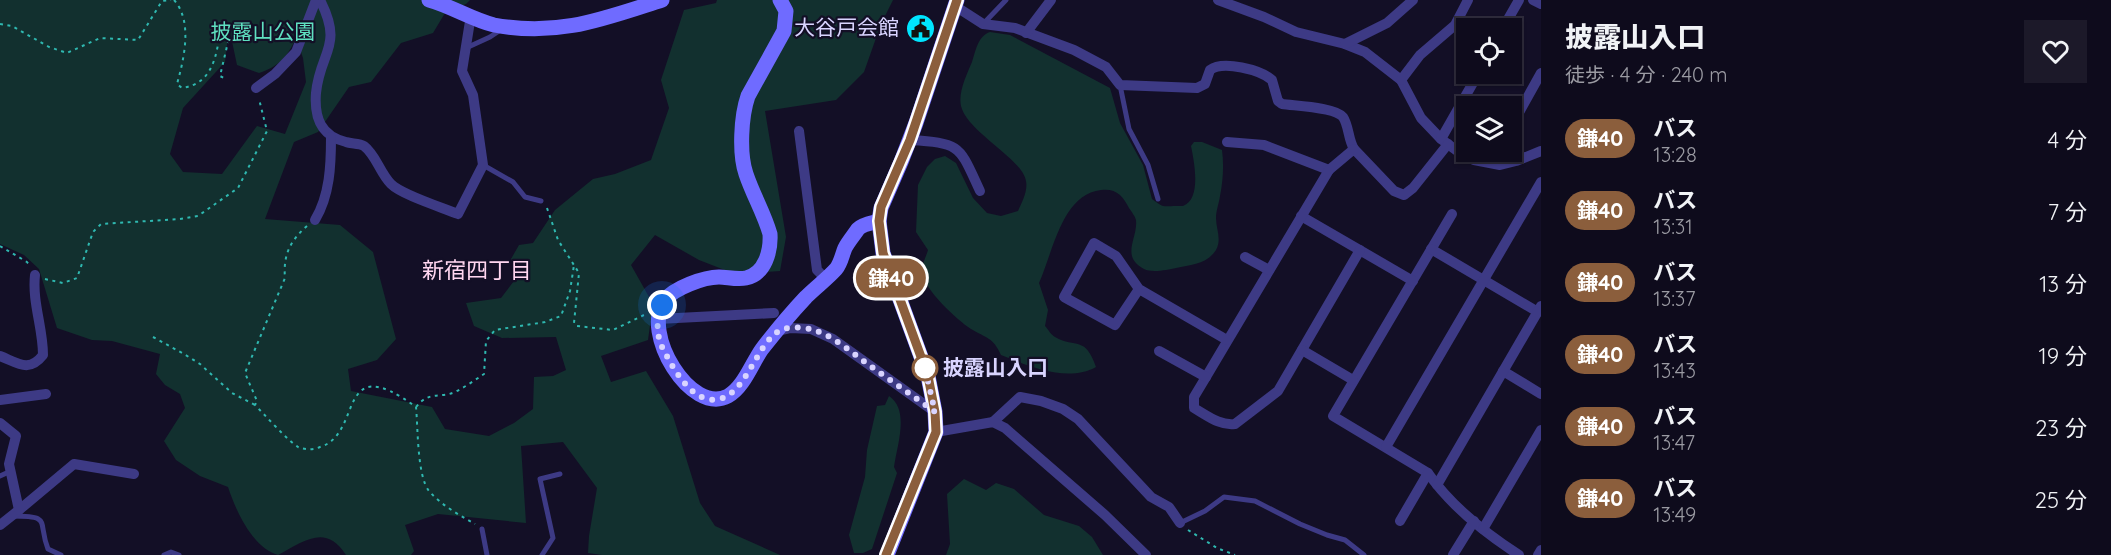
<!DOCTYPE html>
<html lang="ja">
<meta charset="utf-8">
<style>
:root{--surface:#0e0b1c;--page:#1c1929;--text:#f1f3f6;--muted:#9b9ba3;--line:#2e2b3b}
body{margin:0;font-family:Quicksand,"Noto Sans JP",sans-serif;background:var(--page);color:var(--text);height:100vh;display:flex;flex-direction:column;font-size:22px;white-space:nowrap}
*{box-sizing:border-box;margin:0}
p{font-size:20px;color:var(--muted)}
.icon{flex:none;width:33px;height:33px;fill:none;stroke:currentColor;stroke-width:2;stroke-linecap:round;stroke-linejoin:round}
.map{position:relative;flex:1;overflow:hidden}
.details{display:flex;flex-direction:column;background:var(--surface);width:570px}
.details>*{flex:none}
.badge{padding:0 12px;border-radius:20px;font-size:21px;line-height:39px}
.tools{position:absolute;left:1456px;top:18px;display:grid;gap:12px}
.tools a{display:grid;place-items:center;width:66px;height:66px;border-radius:0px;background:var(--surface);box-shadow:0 2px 4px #0004,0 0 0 2px var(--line);font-size:30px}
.you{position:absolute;width:30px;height:30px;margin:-15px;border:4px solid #fff;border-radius:50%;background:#1a73e8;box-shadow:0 0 0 9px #1a73e833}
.map>.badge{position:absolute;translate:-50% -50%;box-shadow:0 0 0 3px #fff}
.round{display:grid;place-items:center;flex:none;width:63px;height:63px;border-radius:0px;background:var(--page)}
.summary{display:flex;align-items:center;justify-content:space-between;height:102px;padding:0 24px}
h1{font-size:28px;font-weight:800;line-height:45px}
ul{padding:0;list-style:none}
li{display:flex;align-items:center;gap:18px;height:72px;padding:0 24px}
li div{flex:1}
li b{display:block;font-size:22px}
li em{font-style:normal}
li .badge{min-width:66px;font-weight:700;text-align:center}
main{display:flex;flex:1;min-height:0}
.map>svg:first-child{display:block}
.green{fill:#12302f;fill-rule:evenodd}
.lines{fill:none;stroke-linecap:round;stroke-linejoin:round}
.path{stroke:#2fb8b0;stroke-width:2;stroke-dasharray:3 4.5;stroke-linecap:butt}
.lane{stroke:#3d3a85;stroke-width:5}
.street{stroke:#3d3a85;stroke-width:10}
.secondary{stroke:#6f6bff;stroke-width:15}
.line-casing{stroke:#fff;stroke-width:14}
.line{stroke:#8b5e3c;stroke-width:9}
.walk{stroke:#d9d4ff;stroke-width:6;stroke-dasharray:0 10.8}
.stop-dot{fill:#fff;stroke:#8b5e3c;stroke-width:3}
.labels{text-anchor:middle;stroke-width:4.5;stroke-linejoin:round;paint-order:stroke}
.poi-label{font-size:21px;fill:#d9d4ff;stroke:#130f26;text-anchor:end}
.park-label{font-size:21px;fill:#5fe0c0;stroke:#130f26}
.stop-label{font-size:21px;font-weight:bold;fill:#d9d4ff;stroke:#130f26;text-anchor:start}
.neighbourhood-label{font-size:22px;fill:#ffd6f0;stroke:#130f26}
</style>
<main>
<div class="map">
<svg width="1541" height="555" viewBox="0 0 1541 555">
<rect width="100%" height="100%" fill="#130f26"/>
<!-- green -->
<g class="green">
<path d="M 0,0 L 470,0 L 466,4 L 445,13 L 433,33 L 401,43 L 371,82 L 349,87 L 318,132 L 294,142 L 265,219 L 340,225 L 373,252 L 396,339 L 377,360 L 348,369 L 351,391 L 432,407 L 445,429 L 489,436 L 514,423 L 533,409 L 534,377 L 553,376 L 566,370 L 556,337 L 502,338 L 474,326 L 466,303 L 501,298 L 517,277 L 511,259 L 519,245 L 533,243 L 555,210 L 593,179 L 615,174 L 651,160 L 669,108 L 661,80 L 684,10 L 716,3 L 717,0 L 893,0 L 881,24 L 864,72 L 836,100 L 765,111 L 786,237 L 780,271 L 735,274 L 699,260 L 655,235 L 631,265 L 653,304 L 648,340 L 601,356 L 611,382 L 646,371 L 673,416 L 700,503 L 715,526 L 780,555 L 602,555 L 588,553 L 589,536 L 597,488 L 563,442 L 521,446 L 526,523 L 438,514 L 405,525 L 414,551 L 411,555 L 346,555 C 326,523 304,541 278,555 C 252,547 236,511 228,487 L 200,476 L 176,460 L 164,441 L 185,408 L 180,394 L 165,385 L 156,374 L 160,354 L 112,341 L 92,340 L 57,328 L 39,269 L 24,255 L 0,244 ZM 229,27 L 237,65 L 259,73 C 280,66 287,57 296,38 L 303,58 L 306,82 L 285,134 L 257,126 L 222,174 L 183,172 L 170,154 L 183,108 L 225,62 Z"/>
<path d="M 990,32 L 1010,35 L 1110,88 L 1120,123 L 1143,165 L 1152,199 C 1162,206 1161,207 1173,206 C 1175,206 1182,206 1183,206 C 1202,199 1194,161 1191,146 L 1194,142 L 1202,142 L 1222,150 C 1224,165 1223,181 1220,196 C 1219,203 1216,211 1216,218 C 1216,229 1222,239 1216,250 C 1207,264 1191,265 1176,268 C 1167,270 1152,273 1144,269 C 1120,256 1138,239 1136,220 C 1135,216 1131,211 1129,208 C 1123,196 1116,188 1101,190 C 1062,194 1053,252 1039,283 L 1048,310 L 1045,326 C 1048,329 1051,335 1055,337 C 1076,349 1085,335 1096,367 C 1067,383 1029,366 1001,355 C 993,337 986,338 971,329 C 957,320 924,289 922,273 C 921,266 926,257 928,250 L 916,232 L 918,185 L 927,167 L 935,159 L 945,156 L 956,163 L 973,198 L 987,213 L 1001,216 L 1018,211 C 1022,202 1028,191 1026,181 C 1023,159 967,132 961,106 C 958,92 967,74 972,62 C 976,50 978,36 990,32 Z"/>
<path d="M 889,396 C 910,410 897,445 894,467 L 897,473 L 872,549 L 863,553 L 854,553 L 849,535 L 865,477 L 867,450 L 877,406 L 885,405 Z"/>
<polygon points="964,479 986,490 996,483 1014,489 1044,515 1079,526 1092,537 1103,555 946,555 950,544 947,494"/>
</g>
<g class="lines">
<!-- path -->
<g class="path">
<path d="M 174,0 C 193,21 184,59 177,84 L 182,88 C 209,84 215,63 219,39 L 226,36 L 228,42 L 220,76 L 224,78"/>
<polyline points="0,24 12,26 49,47 67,53 100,38 138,40 162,1 171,0"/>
<polyline points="547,208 558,240 579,273 574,323 577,326 613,330 646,314"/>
<path d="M 307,226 C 290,241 283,255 285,278 L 245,373 L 257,401 L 255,405 C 264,414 289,442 298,447 C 305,450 313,450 320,447 C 364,434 335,348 416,407 C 418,427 417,476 429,491 C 441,505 459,515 475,524"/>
<polyline points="0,246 27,262 30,266"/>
<polyline points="45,279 63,283 77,278 93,232 101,224 180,219 198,216 238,188 267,131 259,99"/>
<polyline points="153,337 184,354 200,364 232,393 255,405"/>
<path d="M 416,407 C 430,390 439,399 455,392 C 465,387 475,380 484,374 L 486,341 L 495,330 L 545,322 L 561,316 L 570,291 L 574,265"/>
<polyline points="1188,530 1217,548 1235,555"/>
</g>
<!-- lane -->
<g class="lane">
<polyline points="984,23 1006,0"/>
<polyline points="466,48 490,37 502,29"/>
<polyline points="1120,85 1129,129 1148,165 1158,199"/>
<polyline points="483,165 513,182 525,197 541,201"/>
<polyline points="0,476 11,471"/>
<path d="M 12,516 C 53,516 37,521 48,549 L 61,555"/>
<polyline points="1180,523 1205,511 1224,497 1255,501 1300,524 1327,535 1345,540 1364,555"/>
<polyline points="482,529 487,555"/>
<polyline points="164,555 171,552 179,555"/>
<polyline points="542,555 553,538 540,479 560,474"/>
</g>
<!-- street -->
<g class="street">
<path d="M 320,0 C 344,47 320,51 316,93 C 314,118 321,136 346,142 C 351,144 359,143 364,146 C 376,155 380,173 391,184 C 402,195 441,207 458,214 L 483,165 L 473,95 L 462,71 L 471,15"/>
<polyline points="1218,0 1264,17 1296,32 1345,44 1365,52 1401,80 1421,118 1441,139 1460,153 1474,160 1500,165 1516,161 1541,151"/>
<polyline points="1533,0 1541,4"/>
<path d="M 955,6 L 983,24 L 1015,28 L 1074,50 L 1106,67 L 1120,85 L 1197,88 L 1205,84 L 1210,70 C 1223,60 1261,70 1272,80 L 1278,101 L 1282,104 C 1296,106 1335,107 1343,117 C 1349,126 1348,139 1354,149"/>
<polyline points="1503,28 1519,0"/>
<polyline points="1026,33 1051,0"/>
<polyline points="1345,44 1387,23 1413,0"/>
<polyline points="1401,80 1420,55 1455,25 1468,0"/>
<polyline points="256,88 275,74 296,52 316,0"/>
<polyline points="1512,125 1541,73"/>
<polyline points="799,131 817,270 826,279"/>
<polyline points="1441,139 1478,74"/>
<path d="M 910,140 C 962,143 959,146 980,191"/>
<polyline points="1227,142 1264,145 1329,170"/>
<path d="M 1452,214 L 1333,416 L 1428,473 C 1451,506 1485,533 1519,555"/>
<polyline points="1301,216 1413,281"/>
<path d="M 315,220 C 330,195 331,165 331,137"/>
<polyline points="1431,249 1538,312"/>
<path d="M 1360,250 L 1278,391 L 1235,424 C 1220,426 1208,416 1194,408 L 1194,397 L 1206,377 L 1329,170 L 1354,149 L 1394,191 L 1404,195 L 1413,188 L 1448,144"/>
<polyline points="1245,257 1269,270"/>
<polyline points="1139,289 1116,256 1094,243 1064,297 1115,325 1139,289 1227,340"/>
<polyline points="658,319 774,313"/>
<polyline points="778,331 791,328 811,329 833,339 935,412"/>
<polyline points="1302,350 1353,380"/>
<polyline points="1159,351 1206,377"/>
<path d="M 0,356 C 18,363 29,373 43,355 C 43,328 32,302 35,275"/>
<polyline points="1503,371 1541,394"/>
<polyline points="0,400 46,394"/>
<polyline points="993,422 1020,397 1041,401 1063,409 1078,419 1151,497 1169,507 1180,523"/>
<polyline points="0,423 16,436 9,464 19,510 0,525"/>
<polyline points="936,432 993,422 1005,428 1105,515 1146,555"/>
<polyline points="1386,447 1541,182"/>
<polyline points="1437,485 1541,306"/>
<polyline points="19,510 74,464 134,474"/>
<polyline points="1400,521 1428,473"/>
<polyline points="1483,529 1541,430"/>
<polyline points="1453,555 1474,521"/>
<polyline points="1538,555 1541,550"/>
</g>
<!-- secondary -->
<g class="secondary">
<path d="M 429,0 C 451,6 473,20 494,25 C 558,37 603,19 662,0"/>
<path d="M 780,0 L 786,11 L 784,31 L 748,96 C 741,116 739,154 746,174 C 753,195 764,213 770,234 C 771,251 765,274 746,278 C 737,280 727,277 719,277 C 704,277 674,288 665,300 C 640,332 691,416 728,396 C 744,387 752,363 762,349 C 776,331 791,313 806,297 C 816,287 827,279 836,269 C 841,263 842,255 845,248 C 848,242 854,235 858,229 C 863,224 872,223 879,221"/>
<polyline points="887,555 936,432 935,412 928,376 883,253 879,221 881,208 901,162 916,123 957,0"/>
</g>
</g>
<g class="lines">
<defs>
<polyline id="line" points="886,555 936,432 935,412 928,376 883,253 879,221 881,207 910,140 957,0"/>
</defs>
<!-- line casing -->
<use href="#line" class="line-casing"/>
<!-- line -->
<use href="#line" class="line"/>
<!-- walk -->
<path class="walk" d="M 662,305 C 656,319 656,335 663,349 C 672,366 687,394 707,399 C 744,407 754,345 779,331 C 787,326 802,327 810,329 C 831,334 848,350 865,362 C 888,379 912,395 935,412 L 925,368"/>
</g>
<!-- icons -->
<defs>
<symbol id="civic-disc" viewBox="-11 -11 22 22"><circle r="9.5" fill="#00e5ff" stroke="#130f26"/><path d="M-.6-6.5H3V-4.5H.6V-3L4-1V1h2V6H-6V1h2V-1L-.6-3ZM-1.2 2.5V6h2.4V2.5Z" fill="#111"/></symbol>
</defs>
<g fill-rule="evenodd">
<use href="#civic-disc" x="904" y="12" width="33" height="33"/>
</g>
<!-- markers -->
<circle class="stop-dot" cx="925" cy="368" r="12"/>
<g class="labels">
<!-- poi labels -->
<g class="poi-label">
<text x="899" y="35">大谷戸会館</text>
</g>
<!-- park labels -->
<g class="park-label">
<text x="263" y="39">披露山公園</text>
</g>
<!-- stop labels -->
<g class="stop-label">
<text x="943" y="375">披露山入口</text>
</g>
<!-- neighbourhood labels -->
<g class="neighbourhood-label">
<text x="477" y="278">新宿四丁目</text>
</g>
</g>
</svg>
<div class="tools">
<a><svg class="icon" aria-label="locate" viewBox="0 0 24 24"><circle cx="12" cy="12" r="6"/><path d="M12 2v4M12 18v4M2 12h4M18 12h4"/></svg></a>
<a><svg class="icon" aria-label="layers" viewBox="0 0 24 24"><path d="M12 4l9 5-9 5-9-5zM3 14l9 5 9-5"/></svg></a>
</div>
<div class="you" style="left:662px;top:305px"></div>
<b class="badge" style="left:891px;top:278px;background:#8b5e3c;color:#fff">鎌40</b>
</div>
<section class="details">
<div class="summary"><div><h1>披露山入口</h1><p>徒歩 · 4 分 · 240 m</p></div><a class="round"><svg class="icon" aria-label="heart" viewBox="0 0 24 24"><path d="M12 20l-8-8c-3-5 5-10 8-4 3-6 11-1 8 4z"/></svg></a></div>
<ul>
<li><span class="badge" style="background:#8b5e3c;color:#fff">鎌40</span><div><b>バス</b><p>13:28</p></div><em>4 分</em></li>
<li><span class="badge" style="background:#8b5e3c;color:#fff">鎌40</span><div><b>バス</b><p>13:31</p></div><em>7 分</em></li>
<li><span class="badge" style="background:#8b5e3c;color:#fff">鎌40</span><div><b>バス</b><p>13:37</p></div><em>13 分</em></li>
<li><span class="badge" style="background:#8b5e3c;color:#fff">鎌40</span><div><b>バス</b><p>13:43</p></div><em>19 分</em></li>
<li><span class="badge" style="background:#8b5e3c;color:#fff">鎌40</span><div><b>バス</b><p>13:47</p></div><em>23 分</em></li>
<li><span class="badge" style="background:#8b5e3c;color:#fff">鎌40</span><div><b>バス</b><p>13:49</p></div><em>25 分</em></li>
</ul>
</section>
</main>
